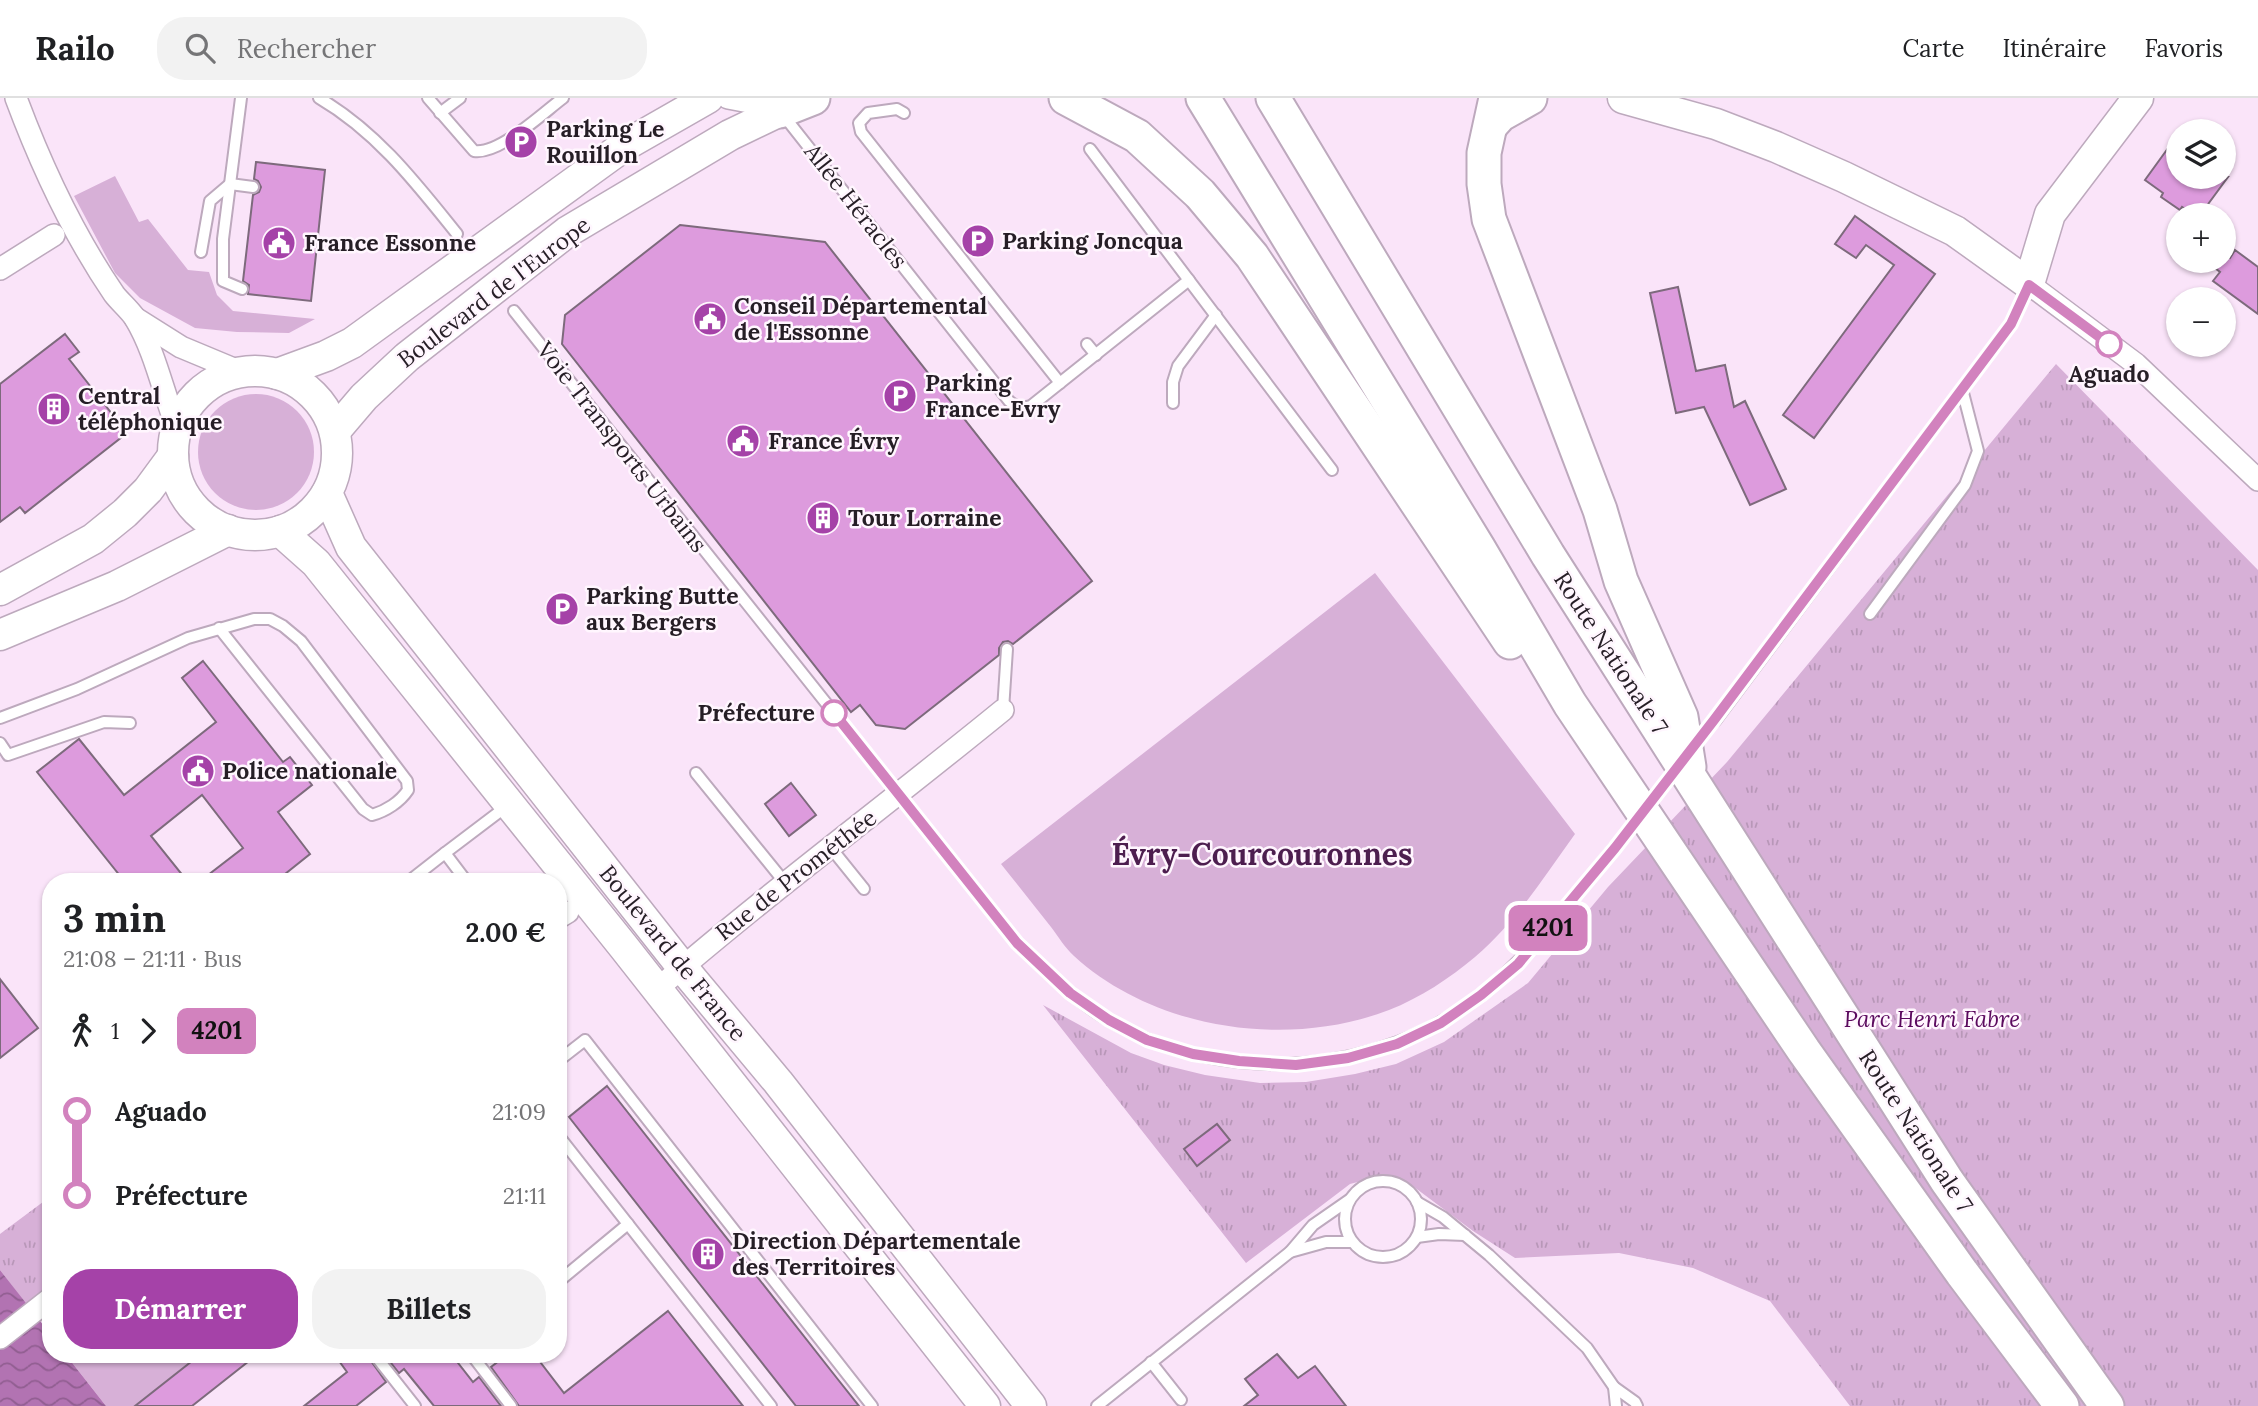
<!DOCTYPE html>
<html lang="fr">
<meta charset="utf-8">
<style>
:root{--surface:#fff;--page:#f2f2f2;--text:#202124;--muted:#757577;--line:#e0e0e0;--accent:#a542a8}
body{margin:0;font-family:Lora,serif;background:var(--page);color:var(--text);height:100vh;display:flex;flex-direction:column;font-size:26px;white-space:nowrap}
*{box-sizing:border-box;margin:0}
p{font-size:23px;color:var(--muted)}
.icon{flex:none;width:38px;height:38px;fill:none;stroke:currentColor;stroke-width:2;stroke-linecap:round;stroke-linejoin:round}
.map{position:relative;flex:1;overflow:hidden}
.details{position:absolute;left:42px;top:775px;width:525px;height:490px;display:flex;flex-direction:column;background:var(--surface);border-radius:28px;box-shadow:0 2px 5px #0004}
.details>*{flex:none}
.badge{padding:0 14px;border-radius:10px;font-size:24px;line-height:46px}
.fabs{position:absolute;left:2166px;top:21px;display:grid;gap:14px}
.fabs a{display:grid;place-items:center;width:70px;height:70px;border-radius:50%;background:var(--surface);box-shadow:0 2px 5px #0004;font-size:35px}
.map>.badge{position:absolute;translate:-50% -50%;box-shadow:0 0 0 4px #fff}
.legs{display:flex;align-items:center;gap:10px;height:77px;padding:0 21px;font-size:23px}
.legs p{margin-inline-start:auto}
.summary{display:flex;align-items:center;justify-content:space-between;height:119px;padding:0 21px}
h1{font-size:38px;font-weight:700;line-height:52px}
.cta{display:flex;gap:14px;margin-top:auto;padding:14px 21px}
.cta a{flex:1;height:80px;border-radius:28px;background:var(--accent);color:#fff;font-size:28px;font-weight:700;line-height:80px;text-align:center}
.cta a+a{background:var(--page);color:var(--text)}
ul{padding:0 21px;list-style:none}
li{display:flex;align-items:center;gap:24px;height:84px;font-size:26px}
li i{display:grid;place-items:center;width:10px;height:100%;margin:0 9px;background:currentColor}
li i::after{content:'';width:18px;height:18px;margin:-9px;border:5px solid;border-radius:50%;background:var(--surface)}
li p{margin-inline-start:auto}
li:first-child i{background:linear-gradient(#0000 50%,currentColor 0)}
li:last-child i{background:linear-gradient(currentColor 50%,#0000 0)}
header{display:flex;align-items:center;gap:42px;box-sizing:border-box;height:98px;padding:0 35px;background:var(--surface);border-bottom:2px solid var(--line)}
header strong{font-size:33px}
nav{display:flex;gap:38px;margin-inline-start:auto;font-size:24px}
.search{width:490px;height:63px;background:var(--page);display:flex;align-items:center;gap:18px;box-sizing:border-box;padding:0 24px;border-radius:28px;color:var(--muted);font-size:26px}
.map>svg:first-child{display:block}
.grass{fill:#d7b0d7}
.park{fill:url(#park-tufts)}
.water{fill:url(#water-waves)}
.building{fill:#dd9bdd;stroke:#7d6a7c;stroke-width:2}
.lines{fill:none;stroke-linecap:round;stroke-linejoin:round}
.lane-casing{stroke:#bda9bd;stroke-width:14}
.street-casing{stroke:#bda9bd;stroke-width:24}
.secondary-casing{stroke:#bda9bd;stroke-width:33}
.primary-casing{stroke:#bda9bd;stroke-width:37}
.lane{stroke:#fff;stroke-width:10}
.street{stroke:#fff;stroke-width:21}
.secondary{stroke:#fff;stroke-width:30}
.primary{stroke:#fff;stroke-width:33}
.line-1-casing{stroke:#fff;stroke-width:16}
.line-1{stroke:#d282be;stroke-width:10}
.stop-1-dot{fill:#fff;stroke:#d282be;stroke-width:3.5}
.labels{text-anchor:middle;stroke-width:5;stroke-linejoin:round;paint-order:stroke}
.poi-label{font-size:23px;font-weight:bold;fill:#261e26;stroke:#fff6fe;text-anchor:start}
.street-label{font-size:23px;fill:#261e26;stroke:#fff6fe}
.stop-label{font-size:23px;font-weight:bold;fill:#261e26;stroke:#fff6fe}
.park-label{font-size:23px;font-style:italic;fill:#5b0a5e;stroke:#fff6fe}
.district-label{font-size:30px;font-weight:bold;fill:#4d1e4f;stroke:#fff6fe}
</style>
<header>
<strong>Railo</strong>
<div class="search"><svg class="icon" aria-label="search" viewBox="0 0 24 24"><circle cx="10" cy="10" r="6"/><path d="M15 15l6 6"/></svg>Rechercher</div>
<nav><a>Carte</a><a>Itinéraire</a><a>Favoris</a></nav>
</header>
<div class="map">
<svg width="2258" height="1308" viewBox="0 0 2258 1308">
<defs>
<pattern id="park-tufts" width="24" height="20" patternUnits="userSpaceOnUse" patternTransform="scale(1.75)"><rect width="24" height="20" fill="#d7b0d7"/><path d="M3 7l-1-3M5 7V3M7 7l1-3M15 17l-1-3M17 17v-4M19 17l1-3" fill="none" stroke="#b897b8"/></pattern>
<pattern id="water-waves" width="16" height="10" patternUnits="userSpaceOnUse" patternTransform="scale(1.75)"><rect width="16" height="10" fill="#b273b2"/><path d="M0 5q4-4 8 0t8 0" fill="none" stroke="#915e91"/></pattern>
</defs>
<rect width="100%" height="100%" fill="#fae4f9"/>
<!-- grass -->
<g class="grass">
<polygon points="115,78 139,124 148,121 188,172 209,174 217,197 233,213 315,221 289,235 237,234 195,230 140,200 115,175 74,98"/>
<circle cx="256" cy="354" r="58"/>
<path d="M 1375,475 L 1575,736 C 1544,779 1516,824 1475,859 C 1450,880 1420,900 1389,912 C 1288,951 1155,932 1074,858 C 1065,850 1058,838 1051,829 C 1034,808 1018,787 1001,766 Z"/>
<polygon points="66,1257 201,1257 135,1308 106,1308"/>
</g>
<!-- park -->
<g class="park">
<polygon points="2056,266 2258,472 2258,1308 1850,1308 1770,1203 1693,1170 1619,1155 1515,1160 1473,1133 1410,1086 1377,1079 1350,1086 1246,1165 1043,907 1131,955 1164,967 1205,977 1260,985 1306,984 1355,976 1396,966 1444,944 1528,885 1608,789 1727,664"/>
<polygon points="51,1098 51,1187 26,1206 0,1172 0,1136"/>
</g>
<!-- water -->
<polygon class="water" points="0,1172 51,1237 51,1256 66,1257 106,1308 0,1308"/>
<!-- building -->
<g class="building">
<polygon points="2179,35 2179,79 2228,79 2200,117 2194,117 2182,109 2180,112 2161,99 2163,95 2145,82"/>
<polygon points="256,64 325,72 311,203 248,196 249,187 243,183 253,97 259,94 261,89 258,83 254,81"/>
<polygon points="1855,118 1935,176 1814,340 1783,317 1894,167 1866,147 1856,160 1835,146"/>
<polygon points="680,127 825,144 1092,483 1013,546 1008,543 1003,544 999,550 999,557 905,631 876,627 860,607 851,614 562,246 565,217"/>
<polygon points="2235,152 2258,169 2258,216 2213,183 2220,174 2206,163 2224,163 2224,157 2230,160"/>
<polygon points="1678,189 1696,273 1725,267 1734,309 1745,303 1786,391 1750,407 1704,309 1676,315 1650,195"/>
<polygon points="65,236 79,254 69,261 127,335 25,415 20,409 0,424 0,286"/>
<polygon points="203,563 283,664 290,659 312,687 278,714 310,756 275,784 199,784 243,750 202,697 151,738 188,784 125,784 37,674 79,641 124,697 216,624 182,580"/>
<polygon points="791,685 816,717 789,738 765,706"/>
<polygon points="0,881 38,930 0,960"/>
<polygon points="607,988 836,1279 859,1308 796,1308 691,1175 569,1019"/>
<polygon points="1217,1026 1230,1042 1197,1068 1184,1051"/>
<polygon points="668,1213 743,1308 519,1308 491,1269 508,1256 534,1256 564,1295"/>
<polygon points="201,1256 258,1256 192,1308 135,1308"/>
<polygon points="334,1256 366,1256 386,1284 356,1308 304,1308 347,1274"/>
<polygon points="384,1256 451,1256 473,1284 479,1279 501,1308 434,1308 404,1271 399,1275"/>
<polygon points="1277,1256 1298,1280 1315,1268 1346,1308 1244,1308 1258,1297 1245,1281"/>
</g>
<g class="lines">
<defs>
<g id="lane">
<polyline points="241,0 223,141 223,183 242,191"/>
<path d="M 319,0 C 377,34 416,85 457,136"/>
<path d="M 428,0 L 474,53 C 499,57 543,15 563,0"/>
<polyline points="440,15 460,0"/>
<polyline points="904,15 897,11 868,15 859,25 861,34 1060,285"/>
<path d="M 784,18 L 1009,303 C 1016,309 1022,311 1031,308 L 1189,182"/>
<polyline points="1090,51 1332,372"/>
<polyline points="201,154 210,103 230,86 253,89"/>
<path d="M 514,213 L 1017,845 C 1046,873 1075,903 1110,923 C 1226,989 1380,979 1483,895 C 1534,854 1573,800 1614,750"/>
<polyline points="1087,246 1096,257"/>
<polyline points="1173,305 1173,284 1178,268 1216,217"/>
<polyline points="1870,516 1965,387 1978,353 1962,291"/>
<polyline points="1003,612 1007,551"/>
<path d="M 0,620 L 77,591 L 188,540 L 254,521 L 270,521 L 283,528 L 301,543 L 407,683 L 408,692 C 400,704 386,713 372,717 L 363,711 L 219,530"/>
<polyline points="1715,623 2011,226 2028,189"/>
<polyline points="0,645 8,657 104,624 130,625"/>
<polyline points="696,675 786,786"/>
<polyline points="831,750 864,791"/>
<polyline points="408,784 445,755"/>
<polyline points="467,784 445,755 507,708"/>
<polyline points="558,963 585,942 872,1308"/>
<polyline points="558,1037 771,1308"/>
<circle cx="1383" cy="1121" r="38"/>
<polyline points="1417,1104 1443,1119 1489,1157 1587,1250 1614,1289 1635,1304 1637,1308"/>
<polyline points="1417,1139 1439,1136 1465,1137"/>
<polyline points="1290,1154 1326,1144 1352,1144"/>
<polyline points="558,1184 628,1126"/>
<polyline points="374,1256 415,1308"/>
<polyline points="471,1256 511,1308"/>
<polyline points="1151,1264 1181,1302"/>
<polyline points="1614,1289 1616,1308"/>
<polyline points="1097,1308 1290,1154 1313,1127 1349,1102"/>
</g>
<g id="street">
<path d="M 16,0 C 41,67 73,136 114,196 C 120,204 129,211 135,220 C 155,253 163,294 177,330"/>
<polyline points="728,0 765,7 780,13"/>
<polyline points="0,171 54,137"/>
<polyline points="2029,186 2136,266 2258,382"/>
<polyline points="135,220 181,249 241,274"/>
<polyline points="558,820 568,814"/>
<path d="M 656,892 C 768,795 888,706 1003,612"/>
<polyline points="0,1240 51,1200"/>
</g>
<g id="secondary">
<polyline points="1623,0 1716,26 1776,49 1844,79 1955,133 2029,186 2050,116 2138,0"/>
<circle cx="255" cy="355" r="82"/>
<polyline points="277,276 326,258 352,245 624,48 708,0"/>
<polyline points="335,333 364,299 407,259 567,134 730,37 780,13"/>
<polyline points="327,395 351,449 682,869 778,984 1031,1308"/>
<polyline points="280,433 316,465 623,848 985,1308"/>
<polyline points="0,492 93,441 125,415 148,392 173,358"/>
<polyline points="0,537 117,488 228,432"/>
</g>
<g id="primary">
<polyline points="1066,0 1137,38 1200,96 1252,158 1510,544"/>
<polyline points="1203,0 1479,451 1570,606 1804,953 1962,1175 2062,1308"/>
<polyline points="1273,0 1548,457 1835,907 1947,1083 2107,1308"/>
<polyline points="1496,0 1484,55 1484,86 1489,121 1600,412 1621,483 1681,619 1689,669"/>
<polyline points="780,13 813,0"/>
<polyline points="1491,27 1500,17 1530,0"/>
</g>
</defs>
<!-- lane casing -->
<use href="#lane" class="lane-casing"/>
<!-- street casing -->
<use href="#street" class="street-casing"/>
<!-- secondary casing -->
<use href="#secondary" class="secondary-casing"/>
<!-- primary casing -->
<use href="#primary" class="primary-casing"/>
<!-- lane -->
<use href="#lane" class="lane"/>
<!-- street -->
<use href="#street" class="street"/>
<!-- secondary -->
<use href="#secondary" class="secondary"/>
<!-- primary -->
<use href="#primary" class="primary"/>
</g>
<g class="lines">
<defs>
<polyline id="line-1" points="834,615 1017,845 1070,895 1109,922 1147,942 1193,956 1239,963 1296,967 1348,960 1397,946 1441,925 1481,897 1518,866 1615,750 1714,622 2011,226 2029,187 2109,246"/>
</defs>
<!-- line-1 casing -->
<use href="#line-1" class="line-1-casing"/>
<!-- line-1 -->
<use href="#line-1" class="line-1"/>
</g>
<!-- icons -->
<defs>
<symbol id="parking-disc" viewBox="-11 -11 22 22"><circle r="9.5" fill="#a542a8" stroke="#fff6fe"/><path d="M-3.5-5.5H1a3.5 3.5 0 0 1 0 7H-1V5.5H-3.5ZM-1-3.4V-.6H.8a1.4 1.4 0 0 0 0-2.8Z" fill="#fff"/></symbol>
<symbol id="civic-disc" viewBox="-11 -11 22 22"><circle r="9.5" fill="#a542a8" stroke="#fff6fe"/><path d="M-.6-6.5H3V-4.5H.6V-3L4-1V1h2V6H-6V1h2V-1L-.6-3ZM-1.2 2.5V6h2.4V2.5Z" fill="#fff"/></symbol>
<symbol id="building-disc" viewBox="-11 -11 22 22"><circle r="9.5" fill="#a542a8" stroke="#fff6fe"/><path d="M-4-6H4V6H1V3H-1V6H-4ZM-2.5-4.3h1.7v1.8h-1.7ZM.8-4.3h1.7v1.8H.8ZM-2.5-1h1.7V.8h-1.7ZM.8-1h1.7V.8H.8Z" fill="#fff"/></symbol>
</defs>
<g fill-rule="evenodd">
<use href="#parking-disc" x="502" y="25" width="38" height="38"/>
<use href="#parking-disc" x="959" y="124" width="38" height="38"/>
<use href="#civic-disc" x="260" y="126" width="38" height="38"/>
<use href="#civic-disc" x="691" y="202" width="38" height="38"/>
<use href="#parking-disc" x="881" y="279" width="38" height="38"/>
<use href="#building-disc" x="35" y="292" width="38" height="38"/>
<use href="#civic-disc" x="724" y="324" width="38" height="38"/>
<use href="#building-disc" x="804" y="401" width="38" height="38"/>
<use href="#parking-disc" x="543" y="492" width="38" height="38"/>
<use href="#civic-disc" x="179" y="654" width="38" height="38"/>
<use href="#building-disc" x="689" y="1137" width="38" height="38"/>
</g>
<!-- markers -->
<g class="stop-1-dot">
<circle cx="2109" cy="246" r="12"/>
<circle cx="834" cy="615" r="12"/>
</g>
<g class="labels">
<!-- poi labels -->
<g class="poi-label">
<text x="546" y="39">Parking Le<tspan x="546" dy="26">Rouillon</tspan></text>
<text x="1002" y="151">Parking Joncqua</text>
<text x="304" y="153">France Essonne</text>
<text x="734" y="216">Conseil Départemental<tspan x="734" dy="26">de l'Essonne</tspan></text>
<text x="925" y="293">Parking<tspan x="925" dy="26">France-Evry</tspan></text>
<text x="78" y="306">Central<tspan x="78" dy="26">téléphonique</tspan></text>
<text x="768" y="351">France Évry</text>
<text x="848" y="428">Tour Lorraine</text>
<text x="586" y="506">Parking Butte<tspan x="586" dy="26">aux Bergers</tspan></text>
<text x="222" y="681">Police nationale</text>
<text x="732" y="1151">Direction Départementale<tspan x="732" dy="26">des Territoires</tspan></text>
</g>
<!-- street labels -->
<g class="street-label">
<text transform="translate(856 108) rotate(52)" y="8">Allée Héracles</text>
<text transform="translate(494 194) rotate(-37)" y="8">Boulevard de l'Europe</text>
<text transform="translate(622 349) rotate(52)" y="8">Voie Transports Urbains</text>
<text transform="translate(1611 555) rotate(57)" y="8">Route Nationale 7</text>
<text transform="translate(796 777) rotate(-38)" y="8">Rue de Prométhée</text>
<text transform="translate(673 855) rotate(51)" y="8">Boulevard de France</text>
<text transform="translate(1916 1033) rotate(57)" y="8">Route Nationale 7</text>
</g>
<!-- stop labels -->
<g class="stop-label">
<text x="2109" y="284">Aguado</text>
<text x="815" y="623" text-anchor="end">Préfecture</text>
</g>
<!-- park labels -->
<g class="park-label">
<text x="1932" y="929">Parc Henri Fabre</text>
</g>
<!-- district labels -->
<g class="district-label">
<text x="1262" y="767">Évry-Courcouronnes</text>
</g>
</g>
</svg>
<div class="fabs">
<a><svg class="icon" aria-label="layers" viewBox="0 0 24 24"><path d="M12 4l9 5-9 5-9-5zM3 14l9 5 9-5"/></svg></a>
<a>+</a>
<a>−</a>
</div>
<b class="badge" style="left:1548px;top:830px;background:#d282be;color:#111">4201</b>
<section class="details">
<div class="summary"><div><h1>3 min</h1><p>21:08 – 21:11 · Bus</p></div><b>2.00 €</b></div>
<div class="legs"><svg class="icon" aria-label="walk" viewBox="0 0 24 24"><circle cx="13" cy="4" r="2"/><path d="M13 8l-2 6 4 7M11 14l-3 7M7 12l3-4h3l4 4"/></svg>1<svg class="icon" aria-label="forward" viewBox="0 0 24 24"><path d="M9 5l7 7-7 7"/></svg><b class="badge" style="background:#d282be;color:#111">4201</b></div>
<ul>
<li><i style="color:#d282be"></i><b>Aguado</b><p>21:09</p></li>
<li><i style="color:#d282be"></i><b>Préfecture</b><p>21:11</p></li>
</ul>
<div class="cta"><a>Démarrer</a><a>Billets</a></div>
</section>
</div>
